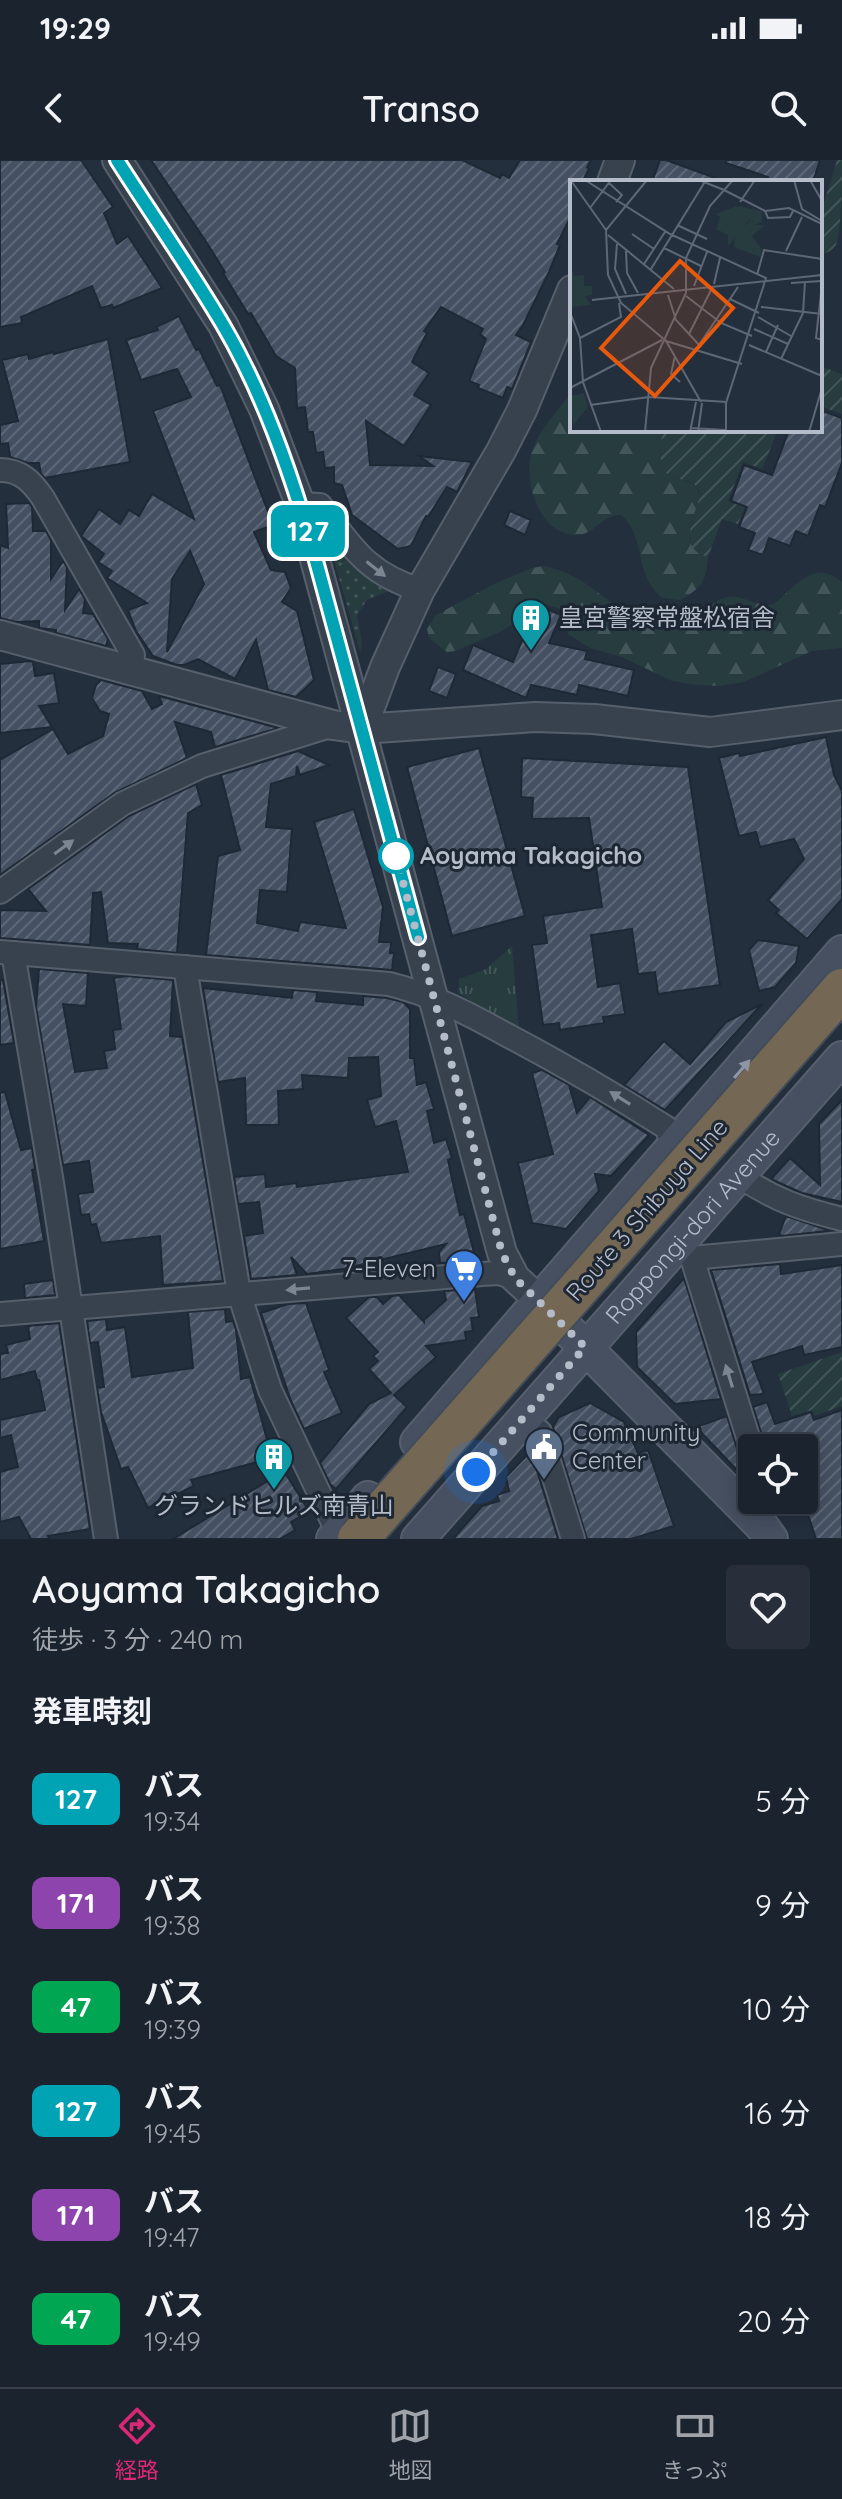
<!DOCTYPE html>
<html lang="ja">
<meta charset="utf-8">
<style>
:root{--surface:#1b232e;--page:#282f3a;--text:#f1f3f6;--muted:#a0a4aa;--line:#39404a;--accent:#db2777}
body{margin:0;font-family:Quicksand,"Noto Sans JP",sans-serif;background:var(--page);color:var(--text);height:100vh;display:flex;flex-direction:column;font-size:30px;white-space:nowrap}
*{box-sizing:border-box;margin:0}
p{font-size:26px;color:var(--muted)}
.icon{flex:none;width:44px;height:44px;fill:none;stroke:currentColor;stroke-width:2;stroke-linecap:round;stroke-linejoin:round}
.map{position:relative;height:1379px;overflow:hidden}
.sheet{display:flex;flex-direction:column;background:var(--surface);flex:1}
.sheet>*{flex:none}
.badge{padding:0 16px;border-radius:12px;font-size:28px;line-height:52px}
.tools{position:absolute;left:738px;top:1274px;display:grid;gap:16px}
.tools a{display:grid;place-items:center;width:80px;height:80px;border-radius:8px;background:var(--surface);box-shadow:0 4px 20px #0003,0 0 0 2px var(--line);font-size:40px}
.you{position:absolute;width:40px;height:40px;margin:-20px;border:6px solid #fff;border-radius:50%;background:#1a73e8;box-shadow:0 0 0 12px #1a73e833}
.map>.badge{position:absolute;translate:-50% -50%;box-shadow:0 0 0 4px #fff}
h2{padding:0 32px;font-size:30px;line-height:72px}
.round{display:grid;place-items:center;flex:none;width:84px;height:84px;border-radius:8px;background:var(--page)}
.headline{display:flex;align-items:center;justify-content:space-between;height:136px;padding:0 32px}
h1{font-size:38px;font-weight:600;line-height:60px}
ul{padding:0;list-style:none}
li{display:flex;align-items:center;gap:24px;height:104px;padding:0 32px}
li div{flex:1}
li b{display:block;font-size:30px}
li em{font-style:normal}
li .badge{min-width:88px;font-weight:700;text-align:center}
.status{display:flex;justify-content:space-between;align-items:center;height:56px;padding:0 40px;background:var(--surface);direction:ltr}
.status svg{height:22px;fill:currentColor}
header{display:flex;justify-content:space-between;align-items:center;height:104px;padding:0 32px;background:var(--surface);font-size:36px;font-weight:600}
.tab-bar{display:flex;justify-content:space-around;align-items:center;height:112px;border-top:2px solid var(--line);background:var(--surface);font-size:22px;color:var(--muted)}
.tab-bar a{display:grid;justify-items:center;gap:4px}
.tab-bar .active{color:var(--accent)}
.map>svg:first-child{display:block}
.grass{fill:url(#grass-dots)}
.forest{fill:url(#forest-firs)}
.park{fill:url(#park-tufts)}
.garden{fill:url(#garden-furrows)}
.building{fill:url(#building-hatch);stroke:#1f2835;stroke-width:2;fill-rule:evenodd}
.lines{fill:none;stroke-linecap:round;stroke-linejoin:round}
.minor-casing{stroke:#565f6c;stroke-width:26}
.tertiary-casing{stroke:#565f6c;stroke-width:32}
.secondary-casing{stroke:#565f6c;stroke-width:36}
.minor{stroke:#38414e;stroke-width:22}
.tertiary{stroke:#38414e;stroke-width:28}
.secondary{stroke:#465061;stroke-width:32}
.motorway-bridge-casing{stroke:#434c59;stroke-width:44;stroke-linecap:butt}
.motorway-bridge{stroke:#746855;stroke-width:40}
.oneway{fill:#7c8592}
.oneway2{fill:#8e96a5}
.line-casing{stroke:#fff;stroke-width:18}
.line{stroke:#00a3b4;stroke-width:12}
.walk{stroke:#b4bcc9;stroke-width:8;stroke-dasharray:0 14.4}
.stop-dot{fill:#fff;stroke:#00a3b4;stroke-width:4}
.labels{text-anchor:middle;stroke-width:6;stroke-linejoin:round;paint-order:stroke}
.poi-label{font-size:24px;fill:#b4bcc9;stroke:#1d2633;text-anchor:start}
.stop-label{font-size:24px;font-weight:bold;fill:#b4bcc9;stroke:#1d2633;text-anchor:start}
.street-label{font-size:24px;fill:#b4bcc9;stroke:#1d2633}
.inset-road{fill:none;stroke:#5e6776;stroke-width:2}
.view{fill:#e8590c;fill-opacity:0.15;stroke:#e8590c;stroke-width:4}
.inset-edge{fill:none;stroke:#b4bcc9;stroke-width:4}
</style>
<div class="status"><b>19:29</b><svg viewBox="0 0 49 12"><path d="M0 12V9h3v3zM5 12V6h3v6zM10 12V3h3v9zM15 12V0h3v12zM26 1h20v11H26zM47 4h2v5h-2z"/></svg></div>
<header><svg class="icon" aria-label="back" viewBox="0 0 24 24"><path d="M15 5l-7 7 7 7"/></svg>Transo<svg class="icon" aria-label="search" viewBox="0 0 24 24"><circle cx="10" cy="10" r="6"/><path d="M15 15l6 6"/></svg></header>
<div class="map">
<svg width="842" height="1379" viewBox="0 0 842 1379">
<defs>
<pattern id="grass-dots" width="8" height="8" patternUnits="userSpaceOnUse" patternTransform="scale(2)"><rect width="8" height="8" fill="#263c3f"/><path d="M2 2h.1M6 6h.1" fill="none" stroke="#435659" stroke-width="1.8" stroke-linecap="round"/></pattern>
<pattern id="forest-firs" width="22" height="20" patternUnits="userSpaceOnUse" patternTransform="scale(2)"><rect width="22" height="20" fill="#263c3f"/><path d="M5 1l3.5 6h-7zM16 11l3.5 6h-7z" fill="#435659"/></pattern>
<pattern id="park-tufts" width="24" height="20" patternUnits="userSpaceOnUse" patternTransform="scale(2)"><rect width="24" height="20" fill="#263c3f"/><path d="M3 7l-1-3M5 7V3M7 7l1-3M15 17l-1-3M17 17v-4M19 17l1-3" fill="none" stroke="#435659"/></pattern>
<pattern id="garden-furrows" width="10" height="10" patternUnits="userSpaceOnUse" patternTransform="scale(2)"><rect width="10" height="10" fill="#263c3f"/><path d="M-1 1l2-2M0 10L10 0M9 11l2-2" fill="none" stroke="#435659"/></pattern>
<pattern id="building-hatch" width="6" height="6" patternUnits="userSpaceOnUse" patternTransform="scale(2)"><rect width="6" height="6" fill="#455162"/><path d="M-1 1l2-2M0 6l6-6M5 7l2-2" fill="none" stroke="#5d6877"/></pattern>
</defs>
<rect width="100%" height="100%" fill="#242f3e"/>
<!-- grass -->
<polygon class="grass" points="335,371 370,413 389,431 367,440 357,455 362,484 360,492 327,375"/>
<!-- forest -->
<g class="forest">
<path d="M 572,232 L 572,270 L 663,270 C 650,338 689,308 698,331 C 705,346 669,385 708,397 C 706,422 702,427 681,440 L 662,438 C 657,433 652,428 649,422 C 637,401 642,372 621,355 C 601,353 594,378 572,375 C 537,370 522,318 533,288 C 541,268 559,249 572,232 Z"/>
<path d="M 544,406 C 556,409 567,412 578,419 C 607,435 638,474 675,468 C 696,464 708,441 728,437 C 742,435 757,446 770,445 C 776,444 781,438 785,434 C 804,416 820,403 842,422 L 842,488 L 812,491 L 744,522 L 719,526 L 697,525 L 672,521 L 622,497 L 590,488 L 568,474 L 564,450 L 538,442 L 531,445 L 513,464 L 500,472 L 455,491 L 447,492 L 429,478 L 427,469 L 436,455 L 494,424 L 532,408 Z"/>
</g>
<!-- park -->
<polygon class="park" points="512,786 519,869 458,833 459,819 486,809"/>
<!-- garden -->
<g class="garden">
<path d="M 837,0 L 842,0 C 842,22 842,67 836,85 C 832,91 826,93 820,95 L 820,56 Z"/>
<polygon points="820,206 842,214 842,254 820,246"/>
<path d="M 663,270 L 778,270 L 762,309 L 743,302 L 728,341 L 745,347 L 738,364 L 722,359 L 708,397 C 670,387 704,344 699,331 C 689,307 650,338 663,270 Z"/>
<polygon points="842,1192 842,1246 814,1256 812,1250 792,1256 778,1214"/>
</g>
<!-- building -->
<g class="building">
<polygon points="0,0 81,0 113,47 104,53 117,84 128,76 162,128 113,148 112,145 101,148 92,126 21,157 22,163 0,167"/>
<polygon points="151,0 462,0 500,18 502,14 509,18 520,0 591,0 587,7 589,9 582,22 572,22 572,54 557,84 560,85 549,112 523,165 516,175 531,182 512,229 507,227 503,238 478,228 479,225 469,221 486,179 480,174 483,169 441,147 424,171 427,173 412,202 429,213 414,235 431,245 404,286 366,261 370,305 433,306 419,296 472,302 457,332 447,327 428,357 426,356 411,386 398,389 352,355 342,325 334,323 334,307 325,308 323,292 316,293 313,272 308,272 305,247 297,248 295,208 276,196 251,153 248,154 237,136 223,113 225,112 205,80"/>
<polygon points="660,0 666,0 721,20 721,22 652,22"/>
<polygon points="726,0 820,0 813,22 766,22 768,17 726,3"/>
<path d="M 179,156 L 196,190 L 199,189 L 217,226 L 220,225 L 273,365 L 254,372 L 271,410 L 285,412 L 291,428 L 282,442 L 297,451 L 314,520 L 296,537 L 268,530 L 256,480 L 235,519 L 198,499 L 184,505 L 177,505 L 153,496 L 136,471 L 128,450 L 147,443 L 107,418 L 112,411 L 98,402 L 104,394 L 81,376 L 99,349 L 120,364 L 129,350 L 139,356 L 152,334 L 194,359 L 153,251 L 191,237 L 177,209 L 141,220 L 126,180 L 158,170 L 156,167 ZM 190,391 L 204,424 L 167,492 L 172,419 Z"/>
<polygon points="108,179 130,302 45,318 41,314 39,303 28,303 10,297 8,283 0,284 0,265 18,261 2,200 28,194 29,199 53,192 54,194"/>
<polygon points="820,250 842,258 842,303 825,347 820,345 808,376 796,371 790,386 769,378 763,395 748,390 755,373 739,367 747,347 731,341 744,305 772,315 789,270 820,270"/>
<polygon points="29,343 32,347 33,371 46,371 51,380 51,419 63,401 67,407 65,450 79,429 85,439 83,453 93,454 108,479 106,486 56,473 56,470 39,468 39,461 16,462 0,458 0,385 8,388 6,344"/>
<polygon points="510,351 531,360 525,375 504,365"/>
<polygon points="537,445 561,455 549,483 587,491 585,499 634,510 628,536 579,525 577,535 531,525 526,538 463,510 473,485 513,502"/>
<polygon points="31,501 33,502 35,516 54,513 59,543 39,546 52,567 0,573 0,504"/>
<polygon points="438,507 456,514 447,538 429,531"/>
<polygon points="101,520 142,531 152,549 162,544 159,536 278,568 215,587 211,572 175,562 187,598 114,633 0,715 0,600 53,569 68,594 103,576 109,554 100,551 92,538 96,525"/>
<polygon points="826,577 834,615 842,631 842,739 807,779 776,753 779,750 768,740 804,699 794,679 760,687 756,672 739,676 719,598 739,593 740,596"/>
<polygon points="479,588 525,756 452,776 407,607"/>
<polygon points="298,591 329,605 300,615 297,606 296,616 271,624 266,667 292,669 287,732 260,730 257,763 298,771 300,762 346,768 314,662 354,649 383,747 379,782 391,782 390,793 394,793 392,810 206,795 218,696 240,690 221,615"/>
<polygon points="522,598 688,607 720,825 658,834 655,812 638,814 632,769 591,775 598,827 620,823 625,854 603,857 604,863 560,870 559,863 543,865 532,785 547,783 543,756 602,747 589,658 532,659 533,638 521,637"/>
<polygon points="196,624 202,645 188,653 177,793 137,789 138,784 108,783 101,732 93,733 90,785 0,778 0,750 46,751 28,729 129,656"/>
<polygon points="758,780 799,786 796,803 775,827 759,831 749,790"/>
<polygon points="39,809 88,813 86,846 63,844 75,912 107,908 104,891 115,889 113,870 121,869 114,818 126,816 173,820 170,876 182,877 223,1121 163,1125 160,1076 101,1083 96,1064 91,1065 89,1054 81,1055 78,1034 93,1032 89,1001 63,1005 36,847"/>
<polygon points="0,820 3,820 14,883 0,885"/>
<polygon points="203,828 292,838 293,830 317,832 316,841 363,845 363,836 387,838 403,842 410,849 410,898 414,898 417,925 426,922 434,949 427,951 434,983 446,979 452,998 448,1000 460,1055 464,1054 476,1100 440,1103 439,1092 446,1084 343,1109 307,1114 291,1097 297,1115 251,1119 244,1076 263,1073 259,1042 238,1044 234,1017 265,1014 266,1027 296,1023 297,1027 408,1012 396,961 375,967 367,940 381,936 378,897 349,898 348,918 302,915 303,929 278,931 279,965 246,965 245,918 218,922"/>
<polygon points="762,844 665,950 624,925 664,881 690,904 726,862"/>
<polygon points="542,910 569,925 577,953 590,937 649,975 611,1016 595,1014 599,1031 566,1069 532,1063 518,1003 553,994 532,913"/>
<polygon points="5,932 21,990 32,988 35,1009 32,1010 44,1081 0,1089 0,933"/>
<polygon points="842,940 842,1042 802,1033 773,1020 772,1018 790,998 820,1025 819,964"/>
<polygon points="786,1056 825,1069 827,1071 782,1076 779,1074"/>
<polygon points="780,1104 781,1114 842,1105 842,1187 804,1195 802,1186 752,1202 764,1234 750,1235 711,1110"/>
<polygon points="684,1118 721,1239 675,1244 637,1207 636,1172"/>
<polygon points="53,1120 55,1135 25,1138 24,1124"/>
<polygon points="475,1129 479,1157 471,1158 473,1171 465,1172 466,1180 426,1186 436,1197 394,1235 407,1247 336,1329 330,1324 320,1303 369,1244 391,1233 369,1209 378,1201 373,1196 378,1192 346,1158 369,1137 377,1137 383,1144 392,1136 399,1135 424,1162 424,1160 446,1140 444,1131"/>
<polygon points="306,1143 329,1210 324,1212 342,1253 304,1269 291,1241 261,1153 288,1144"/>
<polygon points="225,1149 226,1162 233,1161 236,1170 241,1219 250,1217 272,1298 191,1320 194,1326 148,1348 128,1307 121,1309 101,1252 97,1228 104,1227 98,1182 90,1183 87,1161 106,1159 107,1170 125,1167 132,1217 193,1208 188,1152"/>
<polygon points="59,1163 90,1369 48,1376 50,1379 31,1379 19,1357 0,1362 0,1312 18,1307 11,1275 0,1278 0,1260 45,1250 39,1220 37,1220 35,1211 0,1220 0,1194 8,1193 6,1185 30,1179 28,1166"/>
<polygon points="767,1242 775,1264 811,1252 814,1260 842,1250 842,1379 816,1379 804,1343 804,1288 766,1288 753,1247"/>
<polygon points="590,1243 624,1262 638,1293 648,1290 674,1366 631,1379 587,1379 553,1267 559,1257"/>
<polygon points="727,1256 739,1295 743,1301 750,1304 752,1326 696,1267"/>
<polygon points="531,1291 558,1379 453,1379 482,1346 499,1341 497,1335 509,1331 506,1317"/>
<polygon points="284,1311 309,1351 291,1362 295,1370 280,1379 173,1379"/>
</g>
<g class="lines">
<defs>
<g id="minor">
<path d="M 0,310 C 21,310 32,322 43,338 L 133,495 L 132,511"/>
<path d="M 300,344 L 320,345 C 353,388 366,413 420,430"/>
<polyline points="0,732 122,644 202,606 333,565"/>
<path d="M 0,792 L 389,824 C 431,834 469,854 507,875 C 562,904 615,935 667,968 L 673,989"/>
<polyline points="13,793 52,1023 106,1379"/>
<polyline points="185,807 239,1133 270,1230 338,1373"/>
<path d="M 738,1015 C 772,1039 801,1049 842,1059"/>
<polyline points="683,1090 692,1098 842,1084"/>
<polyline points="692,1098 752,1290"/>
<polyline points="0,1154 482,1114 499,1113 515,1118"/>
<polyline points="515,1267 530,1264 540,1272 573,1379"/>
<polyline points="761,1365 768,1340"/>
</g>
<g id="tertiary">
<polyline points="117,0 223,165 264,249 300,344 502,1093 515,1118 540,1141"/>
<polyline points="612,22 620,0"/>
<polyline points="0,475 333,565 362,569 535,557 594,559 710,572 842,555"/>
<polyline points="362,569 385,507 420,430 501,291 522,250 572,130"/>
</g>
<g id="secondary">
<polyline points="570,1172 761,1365 771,1379"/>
<polyline points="417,1282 842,792"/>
<polyline points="333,1379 368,1338"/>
<path id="s1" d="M 418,1379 L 842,898"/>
</g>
</defs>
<!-- minor casing -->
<use href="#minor" class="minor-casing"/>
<!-- tertiary casing -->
<use href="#tertiary" class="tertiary-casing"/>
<!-- secondary casing -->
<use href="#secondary" class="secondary-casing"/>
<!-- minor -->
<use href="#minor" class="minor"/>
<!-- tertiary -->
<use href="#tertiary" class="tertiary"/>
<!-- secondary -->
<use href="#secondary" class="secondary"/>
<defs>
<polyline id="motorway-bridge" points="358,1379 842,829"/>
</defs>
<!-- motorway-bridge casing -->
<use href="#motorway-bridge" class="motorway-bridge-casing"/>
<!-- motorway-bridge -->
<use href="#motorway-bridge" class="motorway-bridge"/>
</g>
<!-- one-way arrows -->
<defs><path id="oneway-solid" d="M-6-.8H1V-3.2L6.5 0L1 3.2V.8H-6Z" transform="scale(2)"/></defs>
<g class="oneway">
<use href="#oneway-solid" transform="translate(376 409) rotate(38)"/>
<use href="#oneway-solid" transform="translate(64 687) rotate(-36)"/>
<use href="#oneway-solid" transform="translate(620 938) rotate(-148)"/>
<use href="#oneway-solid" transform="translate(298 1129) rotate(175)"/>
<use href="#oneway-solid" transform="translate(729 1216) rotate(-107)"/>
</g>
<use class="oneway2" href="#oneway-solid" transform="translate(742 909) rotate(-49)"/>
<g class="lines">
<defs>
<path id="line" d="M 117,0 C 152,55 190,109 223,165 C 263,233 290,311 312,386 L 418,777"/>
</defs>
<!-- line casing -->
<use href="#line" class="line-casing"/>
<!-- line -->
<use href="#line" class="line"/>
<!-- walk -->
<polyline class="walk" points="396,696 502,1093 515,1118 585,1187 476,1312"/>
</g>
<!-- icons -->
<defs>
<symbol id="building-pin" viewBox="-11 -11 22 30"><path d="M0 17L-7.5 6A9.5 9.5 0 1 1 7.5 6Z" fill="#0f9aa8" stroke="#1d2633"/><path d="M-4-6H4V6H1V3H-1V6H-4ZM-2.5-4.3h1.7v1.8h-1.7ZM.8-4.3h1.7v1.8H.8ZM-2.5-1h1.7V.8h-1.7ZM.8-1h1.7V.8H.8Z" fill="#fff"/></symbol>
<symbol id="supermarket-pin" viewBox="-11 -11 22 30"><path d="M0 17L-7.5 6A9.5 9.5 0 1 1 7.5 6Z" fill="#3f7fe0" stroke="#1d2633"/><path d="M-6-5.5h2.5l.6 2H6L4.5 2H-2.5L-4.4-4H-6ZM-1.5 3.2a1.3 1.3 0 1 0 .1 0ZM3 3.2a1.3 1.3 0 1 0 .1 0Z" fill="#fff"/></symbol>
<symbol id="civic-pin" viewBox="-11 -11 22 30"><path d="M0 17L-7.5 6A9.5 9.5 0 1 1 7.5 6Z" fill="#5c6f8a" stroke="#1d2633"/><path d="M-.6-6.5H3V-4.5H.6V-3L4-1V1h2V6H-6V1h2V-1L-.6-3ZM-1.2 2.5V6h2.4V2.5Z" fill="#fff"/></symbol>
</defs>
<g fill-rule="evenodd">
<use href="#building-pin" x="509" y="436" width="44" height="60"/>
<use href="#supermarket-pin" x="442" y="1087" width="44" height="60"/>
<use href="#civic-pin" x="522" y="1265" width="44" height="60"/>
<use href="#building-pin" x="252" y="1275" width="44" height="60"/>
</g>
<!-- markers -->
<circle class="stop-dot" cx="396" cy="696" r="16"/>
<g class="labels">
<!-- poi labels -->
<g class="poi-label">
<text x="559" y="466">皇宮警察常盤松宿舎</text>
<text x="436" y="1117" text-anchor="end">7-Eleven</text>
<text x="572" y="1281">Community<tspan x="572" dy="28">Center</tspan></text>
<text x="274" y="1354" text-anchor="middle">グランドヒルズ南青山</text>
</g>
<!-- stop labels -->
<g class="stop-label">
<text x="420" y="704">Aoyama Takagicho</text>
</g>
<!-- street labels -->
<g class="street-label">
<text transform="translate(647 1050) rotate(-49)" y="8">Route 3 Shibuya Line</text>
<text dy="8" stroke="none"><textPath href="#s1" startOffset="416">Roppongi-dori Avenue</textPath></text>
</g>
</g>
<!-- overview -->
<g transform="translate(570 20)">
<rect width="252" height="252" fill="#242f3e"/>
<path d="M 167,26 L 192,31 L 192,42 L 185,45 L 179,40 L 158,66 L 158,55 L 146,49 L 150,37 L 146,34 Z" fill="#263c3f"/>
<path d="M 182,39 L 185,45 L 195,45 L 182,56 L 192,69 L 190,77 L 164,67 L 165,54 Z" fill="#263c3f"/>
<path d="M 14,213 L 18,227 L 3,245 L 0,216 Z" fill="#263c3f"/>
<path d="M 2,91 L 4,96 L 14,95 L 14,106 L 22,106 L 22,115 L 15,116 L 21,125 L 0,127 Z" fill="#263c3f"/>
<path class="inset-road" d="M 15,0 L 100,54 L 196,98 L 156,223 L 156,252M 77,0 L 36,50 L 38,95 L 51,123 L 96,161 L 131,222M 129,0 L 154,10M 224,0 L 232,29 L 252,41M 240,0 L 252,21M 2,2 L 36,50M 39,3 L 52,15 L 46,22M 154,10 L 195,31 L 198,38 L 220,37 L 223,31M 170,22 L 185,0M 20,28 L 41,0M 195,31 L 219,28 L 252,44M 107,45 L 137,59M 62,54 L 84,69M 38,55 L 104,109M 47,64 L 45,89 L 56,114M 94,68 L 131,86M 56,71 L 57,93 L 68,113M 216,71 L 232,37M 74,84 L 95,52M 81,89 L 136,0M 187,95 L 194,70 L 252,79M 221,103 L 252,101M 144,104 L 150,78M 252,104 L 246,158 L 252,160M 124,106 L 137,72M 116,113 L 116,78 L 140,26 L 163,0M 98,115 L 106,140 L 131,167M 116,116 L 151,143 L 182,156M 160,119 L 189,133M 22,120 L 252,95M 191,127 L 252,134M 0,132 L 10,158 L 13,202 L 31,252M 188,137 L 221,156M 184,149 L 218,164M 119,154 L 141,110M 10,158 L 51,137 L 49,123M 96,161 L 172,184M 129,165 L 168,107M 179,165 L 252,196M 196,172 L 208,145M 105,176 L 101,194 L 110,202M 211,179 L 233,133 L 235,102M 0,208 L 92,160M 20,225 L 79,217 L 157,222M 120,248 L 156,250M 75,252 L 81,188 L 116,113M 120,252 L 126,222M 128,252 L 132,223M 239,252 L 252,208"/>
<path class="view" d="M 110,81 L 163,128 L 85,216 L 31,168 Z"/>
<rect width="252" height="252" class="inset-edge"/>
</g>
</svg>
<div class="tools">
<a><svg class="icon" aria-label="locate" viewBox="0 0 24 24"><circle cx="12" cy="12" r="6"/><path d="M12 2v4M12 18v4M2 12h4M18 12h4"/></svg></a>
</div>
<div class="you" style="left:476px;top:1312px"></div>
<b class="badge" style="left:308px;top:371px;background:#00a3b4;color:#fff">127</b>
</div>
<section class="sheet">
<div class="headline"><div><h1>Aoyama Takagicho</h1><p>徒歩 · 3 分 · 240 m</p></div><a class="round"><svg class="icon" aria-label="heart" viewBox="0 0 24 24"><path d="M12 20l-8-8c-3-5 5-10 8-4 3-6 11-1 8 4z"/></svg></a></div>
<h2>発車時刻</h2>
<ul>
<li><span class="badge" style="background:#00a3b4;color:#fff">127</span><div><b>バス</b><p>19:34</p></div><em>5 分</em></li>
<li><span class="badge" style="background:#8e44ad;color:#fff">171</span><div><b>バス</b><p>19:38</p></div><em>9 分</em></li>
<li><span class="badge" style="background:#00a651;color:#fff">47</span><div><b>バス</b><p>19:39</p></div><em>10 分</em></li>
<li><span class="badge" style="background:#00a3b4;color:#fff">127</span><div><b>バス</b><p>19:45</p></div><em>16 分</em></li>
<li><span class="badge" style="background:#8e44ad;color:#fff">171</span><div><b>バス</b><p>19:47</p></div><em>18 分</em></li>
<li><span class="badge" style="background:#00a651;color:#fff">47</span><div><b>バス</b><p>19:49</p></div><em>20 分</em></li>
</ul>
</section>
<nav class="tab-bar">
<a class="active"><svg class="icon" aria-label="directions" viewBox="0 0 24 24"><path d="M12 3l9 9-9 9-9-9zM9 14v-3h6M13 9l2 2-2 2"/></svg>経路</a>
<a><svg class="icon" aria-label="map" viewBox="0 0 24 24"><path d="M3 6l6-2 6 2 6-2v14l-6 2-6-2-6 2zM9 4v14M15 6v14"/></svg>地図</a>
<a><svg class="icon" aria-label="tickets" viewBox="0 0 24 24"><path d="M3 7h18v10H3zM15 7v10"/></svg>きっぷ</a>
</nav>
